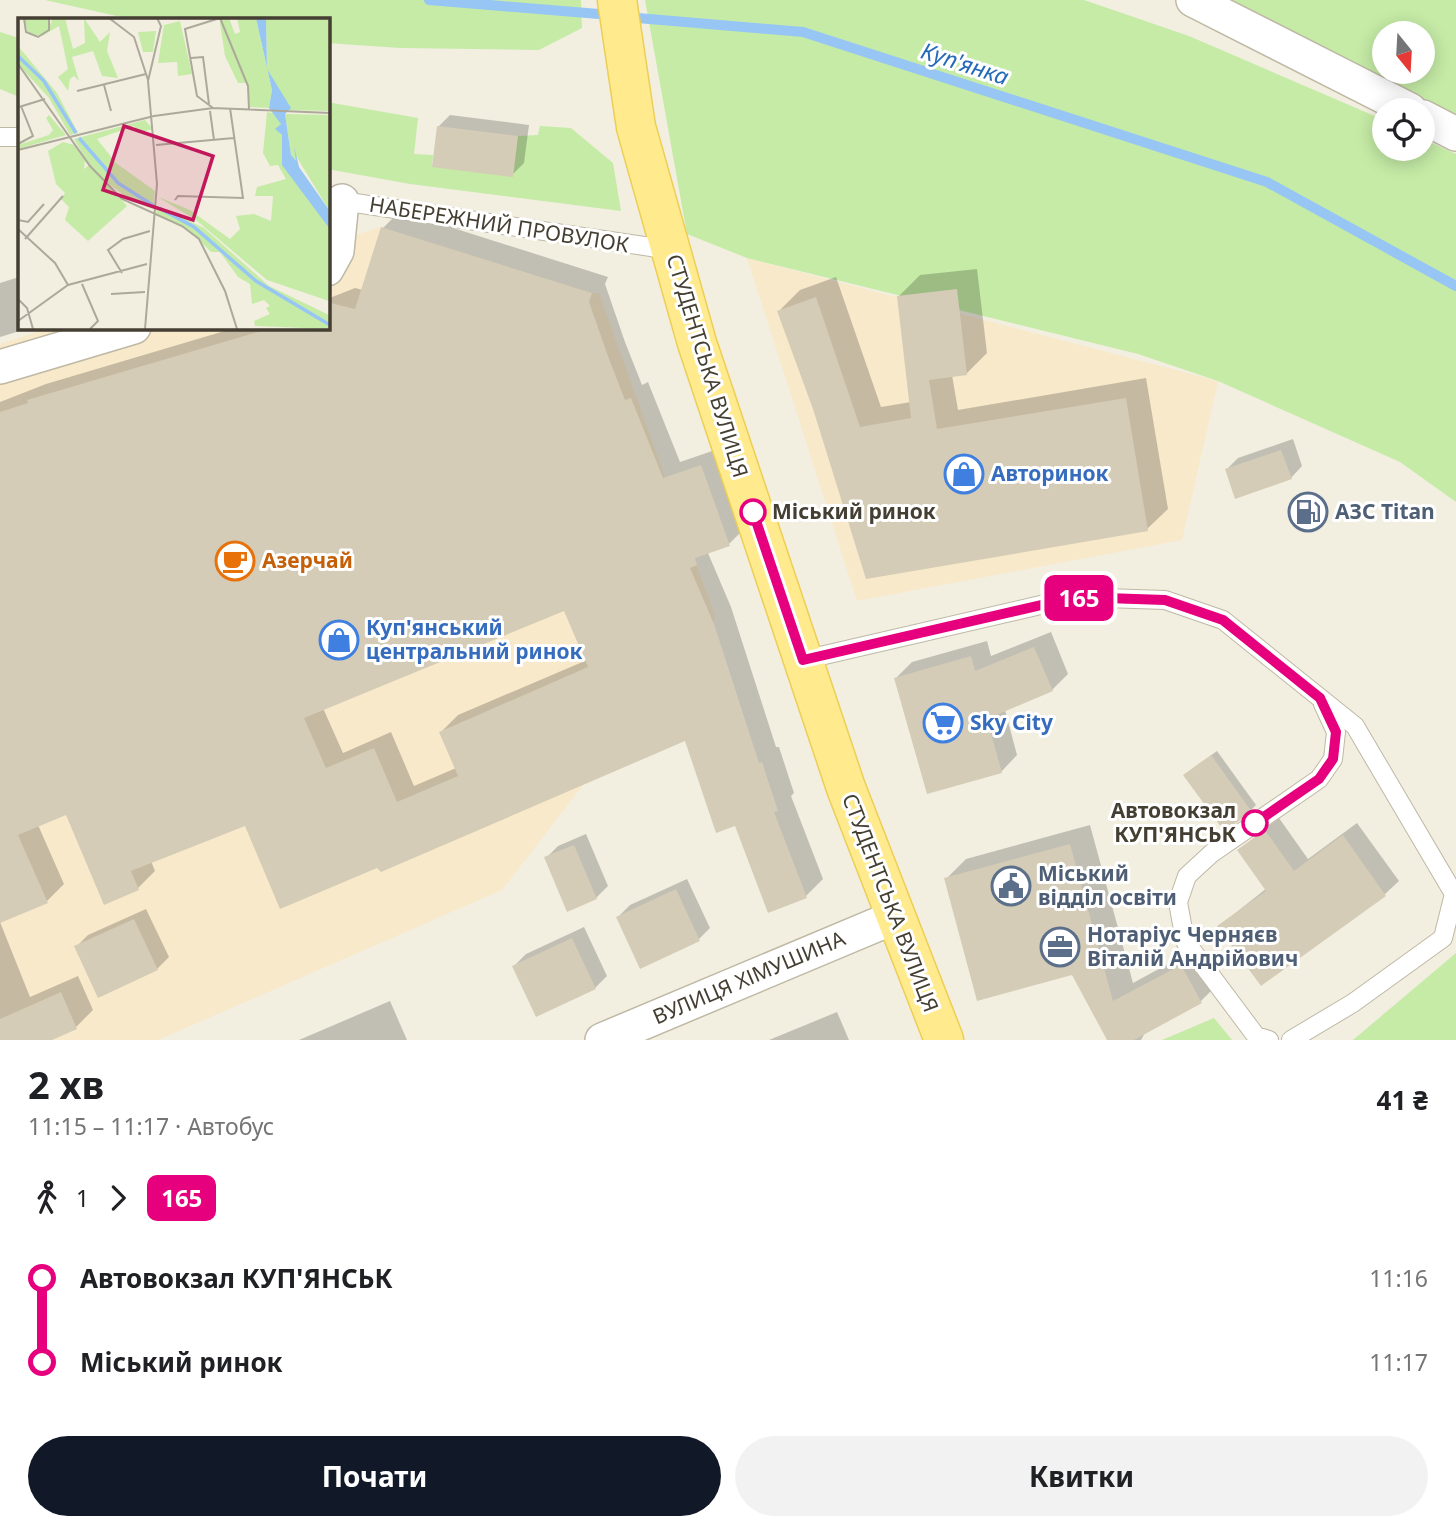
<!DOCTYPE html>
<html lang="uk">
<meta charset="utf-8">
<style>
:root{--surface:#fff;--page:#f2f2f2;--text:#202124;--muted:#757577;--accent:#111827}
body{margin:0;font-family:"Noto Sans",sans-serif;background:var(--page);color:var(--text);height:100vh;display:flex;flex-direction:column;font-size:26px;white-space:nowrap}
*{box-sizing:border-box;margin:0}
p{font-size:23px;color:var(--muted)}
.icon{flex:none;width:38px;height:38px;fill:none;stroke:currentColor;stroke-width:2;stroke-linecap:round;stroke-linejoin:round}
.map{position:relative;height:1040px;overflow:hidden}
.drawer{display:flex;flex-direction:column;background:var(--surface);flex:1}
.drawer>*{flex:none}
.badge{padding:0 14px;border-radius:10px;font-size:24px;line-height:46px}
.needle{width:46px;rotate:162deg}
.buttons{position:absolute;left:1372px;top:21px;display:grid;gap:14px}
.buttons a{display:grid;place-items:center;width:63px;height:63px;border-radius:50%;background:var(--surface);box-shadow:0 4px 18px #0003;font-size:35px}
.map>.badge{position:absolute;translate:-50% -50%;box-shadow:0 0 0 4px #fff}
.legs{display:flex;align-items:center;gap:10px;height:77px;padding:0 28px;font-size:23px}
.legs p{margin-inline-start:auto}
.headline{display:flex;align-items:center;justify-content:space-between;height:119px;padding:0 28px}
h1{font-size:38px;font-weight:700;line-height:52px}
.action{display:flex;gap:14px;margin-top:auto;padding:14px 28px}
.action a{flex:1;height:80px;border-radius:42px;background:var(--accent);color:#fff;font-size:28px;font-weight:700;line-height:80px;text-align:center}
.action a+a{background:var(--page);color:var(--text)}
ul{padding:0 28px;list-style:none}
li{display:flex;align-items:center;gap:24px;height:84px;font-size:26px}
li i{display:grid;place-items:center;width:10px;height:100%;margin:0 9px;background:currentColor}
li i::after{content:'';width:18px;height:18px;margin:-9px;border:5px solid;border-radius:50%;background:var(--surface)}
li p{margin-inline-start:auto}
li:first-child i{background:linear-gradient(#0000 50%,currentColor 0)}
li:last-child i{background:linear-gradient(currentColor 50%,#0000 0)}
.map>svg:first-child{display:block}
.commercial{fill:#f7e9ca}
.green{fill:#c5eba6;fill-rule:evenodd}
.shadow{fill:#0003;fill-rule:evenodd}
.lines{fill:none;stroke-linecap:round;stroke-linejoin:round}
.stream{stroke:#97c6f5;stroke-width:10}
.building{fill:#d4ccb6;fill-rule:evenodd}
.service-casing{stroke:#beb8a4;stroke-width:20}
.minor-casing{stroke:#beb8a4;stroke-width:36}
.primary-casing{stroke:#edce55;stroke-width:41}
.service{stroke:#fff;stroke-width:18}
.minor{stroke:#fff;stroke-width:33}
.primary{stroke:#ffea8e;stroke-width:38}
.line-1-casing{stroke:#fff;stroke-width:16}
.line-1{stroke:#e6007e;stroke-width:10}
.stop-1-dot{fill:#fff;stroke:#e6007e;stroke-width:3.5}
.labels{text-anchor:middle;stroke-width:6;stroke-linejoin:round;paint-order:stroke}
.street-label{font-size:21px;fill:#443f32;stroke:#fff}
.shop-label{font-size:21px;font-weight:bold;fill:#366cbe;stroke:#fff;text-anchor:start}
.stop-label{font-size:21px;font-weight:bold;fill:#443f32;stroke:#fff;text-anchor:start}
.service-label{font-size:21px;font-weight:bold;fill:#4e5e75;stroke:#fff;text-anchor:start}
.food-label{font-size:21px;font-weight:bold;fill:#c56008;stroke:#fff;text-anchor:start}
.water-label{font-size:23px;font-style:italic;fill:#246ab7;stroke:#fff}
.inset-river{fill:none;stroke:#97c6f5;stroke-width:3.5}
.inset-road{fill:none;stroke:#aca99b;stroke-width:2}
.view{fill:#c2185b;fill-opacity:0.15;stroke:#c2185b;stroke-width:3.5}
.inset-edge{fill:none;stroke:#443f32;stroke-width:3.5}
</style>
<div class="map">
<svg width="1456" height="1040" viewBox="0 0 1456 1040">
<rect width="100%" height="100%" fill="#f2efe1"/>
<!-- commercial -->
<g class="commercial">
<polygon points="381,227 592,293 599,293 715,616 714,624 642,655 645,705 502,890 158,1040 0,1040 0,344 53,327 327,327 327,244"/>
<polygon points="747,258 1218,381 1182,540 857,601"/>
</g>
<!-- green -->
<g class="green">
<polygon points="45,0 581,0 582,28 539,50 400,48 327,43 327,19 130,19"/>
<polygon points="645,0 1084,0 1189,36 1384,120 1384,149 1423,149 1423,139 1456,154 1456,502 1400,462 1218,381 1138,354 747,258 687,234"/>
<path d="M 1214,0 L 1456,0 L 1456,134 ZM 1384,33 L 1423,33 L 1423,72 L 1384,72 Z"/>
<polygon points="0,32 19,38 19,97 0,89"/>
<polygon points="327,102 418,118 414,154 433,155 432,167 518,136 538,135 540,126 571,128 613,163 621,211 410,184 327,169"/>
<polygon points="1456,953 1456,1040 1353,1040"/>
<polygon points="1214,1018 1232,1040 1162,1040"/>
</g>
<!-- shadow -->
<g class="shadow">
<polygon points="450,115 529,125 524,163 512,175 438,127"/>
<path d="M 400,211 L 608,277 L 605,284 L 625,342 L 642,385 L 648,382 L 680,462 L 718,449 L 746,527 L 729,544 L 708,553 L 731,607 L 776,747 L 779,747 L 794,793 L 791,796 L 823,879 L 806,896 L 736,824 L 686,739 L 377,866 L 246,824 L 151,861 L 155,871 L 138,888 L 67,813 L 38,825 L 64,884 L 47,901 L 0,921 L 0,402 L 46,384 L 238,327 L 327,327 L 327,299 L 355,288 L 363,290 L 383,228 ZM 565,609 L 587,660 L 458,715 L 441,732 L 456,768 L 414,786 L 391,732 L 343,753 L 323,708 Z"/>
<polygon points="977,269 987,353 966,374 952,375 958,410 1146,378 1168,509 1147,529 867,577 814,408 779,311 800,290 836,277 881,407 911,402 899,296 920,275"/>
<polygon points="19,277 19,327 33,327 0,337 0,283"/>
<polygon points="1293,439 1302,466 1291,478 1227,469 1238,458"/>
<polygon points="1051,632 1068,674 1052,690 1005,710 1017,755 1001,772 896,678 912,662 987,641 991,656"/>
<polygon points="1217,751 1256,805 1251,810 1191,770"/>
<polygon points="1279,818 1308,859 1357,823 1399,881 1385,894 1261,984 1219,926 1267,888 1239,850"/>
<polygon points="1090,825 1133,983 1201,946 1221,981 1201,1001 1146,1031 1141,1040 1109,1040 1073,973 946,879 966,859"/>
<polygon points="586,834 608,886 596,898 546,858 558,846"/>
<polygon points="687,879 710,928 699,939 618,917 630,905"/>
<polygon points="146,909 169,957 157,969 76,947 88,935"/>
<polygon points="0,922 30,997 78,976 93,1010 76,1027 47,1040 0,1040"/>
<polygon points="584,927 607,976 595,988 514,966 526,954"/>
<polygon points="390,1001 407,1040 299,1040"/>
<polygon points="837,1012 849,1040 769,1040"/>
</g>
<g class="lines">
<!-- stream -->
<g class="stream">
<polyline points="429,0 611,15"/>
<polyline points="626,17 803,32 1267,182 1456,286"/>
</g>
</g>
<!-- building -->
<g class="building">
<polygon points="437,126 518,136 513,177 432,167"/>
<path d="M 381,227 L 592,293 L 589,302 L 609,359 L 625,400 L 631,398 L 663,478 L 701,465 L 730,546 L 695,558 L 697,565 L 690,568 L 714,624 L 759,763 L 762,762 L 778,811 L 774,812 L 807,898 L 768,913 L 735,826 L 716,833 L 685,741 L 381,872 L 377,868 L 280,909 L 245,826 L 131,871 L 139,890 L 104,905 L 66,815 L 18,835 L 48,903 L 0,923 L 0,412 L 28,403 L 27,400 L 275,327 L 327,327 L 327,302 L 355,309 ZM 564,611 L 588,667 L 439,732 L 458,776 L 397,802 L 374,748 L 326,768 L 304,718 Z"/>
<polygon points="957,289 967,375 929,380 937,429 1126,398 1148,531 866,579 813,409 777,311 816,297 860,427 911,418 897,296"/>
<polygon points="1281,450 1292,479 1235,499 1225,469"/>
<polygon points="1034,647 1053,691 987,719 1002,773 927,794 894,678 971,656 975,671"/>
<polygon points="1211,755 1252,812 1224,831 1183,775"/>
<polygon points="1265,830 1294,871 1343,835 1386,896 1261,986 1217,926 1266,891 1237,850"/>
<polygon points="1070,844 1113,1001 1181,965 1202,1003 1134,1040 1107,1040 1072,975 977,1001 944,878"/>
<polygon points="574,845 597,899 567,912 544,857"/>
<polygon points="676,889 700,941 640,969 616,917"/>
<polygon points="134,919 158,970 98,998 74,946"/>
<polygon points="572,938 596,989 536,1017 512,966"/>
<polygon points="61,992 77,1029 52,1040 0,1040 0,1019"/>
</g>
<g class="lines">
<defs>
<g id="service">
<polyline points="0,137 19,137"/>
<polyline points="335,200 671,250"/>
<polyline points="803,660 1075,597 1165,600 1223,620 1355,726 1454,894 1443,938 1353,1003 1291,1040"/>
<polyline points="1269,1040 1256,1036 1185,941 1178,902 1187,876 1212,853 1319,779 1333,759 1336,732 1323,704"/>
</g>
<g id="minor">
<polyline points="1193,0 1410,110"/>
<polyline points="1423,117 1456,134"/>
<polyline points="327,269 337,251 342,201"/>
<polyline points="0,367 134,327"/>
<polyline points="602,1040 895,917"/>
</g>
<polyline id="primary" points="617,0 636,127 697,343 846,788 944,1040"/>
</defs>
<!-- service casing -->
<use href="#service" class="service-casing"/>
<!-- minor casing -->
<use href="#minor" class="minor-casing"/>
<!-- primary casing -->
<use href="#primary" class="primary-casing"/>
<!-- service -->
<use href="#service" class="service"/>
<!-- minor -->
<use href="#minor" class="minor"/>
<!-- primary -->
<use href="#primary" class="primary"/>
</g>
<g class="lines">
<defs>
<polyline id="line-1" points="753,512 803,660 1076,597 1165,600 1223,620 1320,698 1336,732 1333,759 1319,779 1255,823"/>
</defs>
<!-- line-1 casing -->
<use href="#line-1" class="line-1-casing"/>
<!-- line-1 -->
<use href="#line-1" class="line-1"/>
</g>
<!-- icons -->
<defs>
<symbol id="shop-ring" viewBox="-11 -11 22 22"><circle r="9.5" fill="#fff" stroke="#3f7fe0" stroke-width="1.5"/><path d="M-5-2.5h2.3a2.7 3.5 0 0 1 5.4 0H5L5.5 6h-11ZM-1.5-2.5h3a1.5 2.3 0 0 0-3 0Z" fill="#3f7fe0"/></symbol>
<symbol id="fuel-ring" viewBox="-11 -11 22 22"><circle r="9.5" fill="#fff" stroke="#5c6f8a" stroke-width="1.5"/><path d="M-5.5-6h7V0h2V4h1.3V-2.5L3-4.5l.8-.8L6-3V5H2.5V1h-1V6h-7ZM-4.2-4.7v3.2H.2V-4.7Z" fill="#5c6f8a"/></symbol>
<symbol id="cafe-ring" viewBox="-11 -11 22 22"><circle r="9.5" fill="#fff" stroke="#e8710a" stroke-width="1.5"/><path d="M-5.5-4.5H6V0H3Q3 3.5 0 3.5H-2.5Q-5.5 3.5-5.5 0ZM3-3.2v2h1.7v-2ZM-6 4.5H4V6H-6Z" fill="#e8710a"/></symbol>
<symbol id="supermarket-ring" viewBox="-11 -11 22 22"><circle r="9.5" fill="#fff" stroke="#3f7fe0" stroke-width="1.5"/><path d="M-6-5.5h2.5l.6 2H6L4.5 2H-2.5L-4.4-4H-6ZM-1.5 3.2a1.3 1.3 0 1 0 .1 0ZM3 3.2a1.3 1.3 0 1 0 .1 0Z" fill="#3f7fe0"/></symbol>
<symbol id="civic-ring" viewBox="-11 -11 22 22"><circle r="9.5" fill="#fff" stroke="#5c6f8a" stroke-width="1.5"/><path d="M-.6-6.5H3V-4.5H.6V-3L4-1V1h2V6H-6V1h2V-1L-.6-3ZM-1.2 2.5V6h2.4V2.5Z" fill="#5c6f8a"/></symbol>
<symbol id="office-ring" viewBox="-11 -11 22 22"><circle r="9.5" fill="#fff" stroke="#5c6f8a" stroke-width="1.5"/><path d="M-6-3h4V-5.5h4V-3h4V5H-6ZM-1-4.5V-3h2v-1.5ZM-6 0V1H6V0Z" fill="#5c6f8a"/></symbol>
</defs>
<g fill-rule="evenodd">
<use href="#shop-ring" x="942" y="452" width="44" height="44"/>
<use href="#fuel-ring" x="1286" y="490" width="44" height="44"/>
<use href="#cafe-ring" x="213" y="539" width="44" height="44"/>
<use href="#shop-ring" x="317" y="618" width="44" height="44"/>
<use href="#supermarket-ring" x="921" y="701" width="44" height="44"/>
<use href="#civic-ring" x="989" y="864" width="44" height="44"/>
<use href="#office-ring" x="1038" y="925" width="44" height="44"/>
</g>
<!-- markers -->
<g class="stop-1-dot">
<circle cx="753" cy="512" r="12"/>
<circle cx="1255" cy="823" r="12"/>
</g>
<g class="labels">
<!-- street labels -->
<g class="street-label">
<text transform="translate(499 225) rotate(9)" y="7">НАБЕРЕЖНИЙ ПРОВУЛОК</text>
<text transform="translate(707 366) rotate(73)" y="7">СТУДЕНТСЬКА ВУЛИЦЯ</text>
<text transform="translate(890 903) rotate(69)" y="7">СТУДЕНТСЬКА ВУЛИЦЯ</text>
<text transform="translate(749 978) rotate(-23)" y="7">ВУЛИЦЯ ХІМУШИНА</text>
</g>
<!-- shop labels -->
<g class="shop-label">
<text x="991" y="481">Авторинок</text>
<text x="366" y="635">Куп'янський<tspan x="366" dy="24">центральний ринок</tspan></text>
<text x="970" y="730">Sky City</text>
</g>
<!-- stop labels -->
<g class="stop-label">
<text x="772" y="519">Міський ринок</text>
<text x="1236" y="818" text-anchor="end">Автовокзал<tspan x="1236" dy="24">КУП'ЯНСЬК</tspan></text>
</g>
<!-- service labels -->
<g class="service-label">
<text x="1335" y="519">АЗС Titan</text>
<text x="1038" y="881">Міський<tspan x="1038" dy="24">відділ освіти</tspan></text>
<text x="1087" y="942">Нотаріус Черняєв<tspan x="1087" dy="24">Віталій Андрійович</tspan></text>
</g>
<!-- food labels -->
<g class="food-label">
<text x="262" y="568">Азерчай</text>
</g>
<!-- water labels -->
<g class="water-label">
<text transform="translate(965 64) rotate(18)" y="8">Куп'янка</text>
</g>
</g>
<!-- overview -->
<g transform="translate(18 18)">
<rect width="312" height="312" fill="#f2efe1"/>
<path d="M 6,0 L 31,0 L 33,7 L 34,0 L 47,0 L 55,31 L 67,25 L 66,0 L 82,24 L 92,14 L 89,33 L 100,60 L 84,58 L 75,33 L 54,39 L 61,63 L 56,58 L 52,61 L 50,73 L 40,59 L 50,51 L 41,8 L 24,18 L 10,16 ZM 205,0 L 211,0 L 217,16 L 222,14 L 219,0 L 238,0 L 254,72 L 251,90 L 232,89 L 229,65 L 220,65 L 207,38 L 202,5 ZM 248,0 L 311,0 L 311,93 L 271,92 L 249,51 ZM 162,3 L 174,56 L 160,58 L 159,44 L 140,45 L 146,7 ZM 138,13 L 135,34 L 125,34 L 120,14 ZM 0,28 L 39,75 L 60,115 L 52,117 L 31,80 L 0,46 ZM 249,94 L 260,96 L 263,106 L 258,111 L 264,117 L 277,163 L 311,210 L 311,283 L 249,262 L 178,202 L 140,179 L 172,192 L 212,221 L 222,211 L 218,198 L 236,196 L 253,203 L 255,178 L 237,178 L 239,169 L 268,161 L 260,147 L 252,148 L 245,135 ZM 267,96 L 311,97 L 311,192 L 278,138 L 278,145 L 273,137 ZM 31,97 L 48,117 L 0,131 L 0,127 L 31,117 L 35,112 L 28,100 ZM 127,102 L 135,111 L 120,115 L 116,108 L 79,121 L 98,145 L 137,173 L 135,191 L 113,183 L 85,161 L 109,188 L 70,223 L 47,202 L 51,189 L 43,181 L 47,175 L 38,166 L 30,133 L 45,124 L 56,127 L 67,143 L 66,151 L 71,147 L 56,121 ZM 139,188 L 186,210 L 251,268 L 311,297 L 311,311 L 237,308 L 236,303 L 252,296 L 248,290 L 252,288 L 246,282 L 234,286 L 232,266 L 220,259 L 202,234 L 193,234 L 172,213 L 138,197 Z" fill="#c5eba6"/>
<path d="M 238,0 L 248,0 L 249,51 L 273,90 L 267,96 L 273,137 L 278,143 L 276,128 L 281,149 L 311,192 L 311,210 L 264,147 L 264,117 L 257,111 L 263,106 L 251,90 L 254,72 Z" fill="#97c6f5"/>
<path class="inset-river" d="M 0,38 L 26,63 L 58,115M 61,120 L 100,165 L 136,188M 141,190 L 176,209 L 238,263 L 312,307"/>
<path class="inset-road" d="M 6,0 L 8,14 L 20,19 L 31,12 L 31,0M 91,0 L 116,19 L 130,62M 202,0 L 230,68 L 231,91M 173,40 L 185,39 L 191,86M 0,46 L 72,148 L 104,181 L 164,208 L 181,221 L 207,273 L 219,311M 86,67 L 93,93M 59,73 L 128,56M 1,89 L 27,81M 195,90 L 179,78 L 167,11 L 202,0M 192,93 L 196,122M 0,126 L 15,118 L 3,88M 138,127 L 216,120M 0,132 L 136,98 L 195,90 L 312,95M 157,182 L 160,178 L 225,180 L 212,90M 0,202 L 10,204 L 26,186M 0,211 L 37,245 L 50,267M 7,221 L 45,178M 104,255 L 90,232 L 105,221 L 132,213M 64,266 L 80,303 L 72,311M 93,276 L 127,274M 0,281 L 9,290 L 15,311M 0,303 L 50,267 L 129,246M 127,311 L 139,166 L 130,63 L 143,8 L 139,0"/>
<path class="view" d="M 106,108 L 195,138 L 175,202 L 85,172 Z"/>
<rect width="312" height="312" class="inset-edge"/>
</g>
</svg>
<div class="buttons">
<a><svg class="needle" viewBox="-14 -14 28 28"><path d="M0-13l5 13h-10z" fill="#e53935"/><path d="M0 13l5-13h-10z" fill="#757577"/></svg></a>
<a><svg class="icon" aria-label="locate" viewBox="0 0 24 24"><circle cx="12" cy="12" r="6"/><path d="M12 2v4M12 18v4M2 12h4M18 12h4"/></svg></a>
</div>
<b class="badge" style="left:1079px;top:598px;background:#e6007e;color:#fff">165</b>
</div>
<section class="drawer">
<div class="headline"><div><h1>2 хв</h1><p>11:15 – 11:17 · Автобус</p></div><b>41 ₴</b></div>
<div class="legs"><svg class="icon" aria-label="walk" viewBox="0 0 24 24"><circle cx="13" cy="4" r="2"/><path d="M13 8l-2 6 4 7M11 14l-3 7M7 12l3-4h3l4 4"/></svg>1<svg class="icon" aria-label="forward" viewBox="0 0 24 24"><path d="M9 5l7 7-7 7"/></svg><b class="badge" style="background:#e6007e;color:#fff">165</b></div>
<ul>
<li><i style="color:#e6007e"></i><b>Автовокзал КУП'ЯНСЬК</b><p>11:16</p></li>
<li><i style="color:#e6007e"></i><b>Міський ринок</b><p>11:17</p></li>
</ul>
<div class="action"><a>Почати</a><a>Квитки</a></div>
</section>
